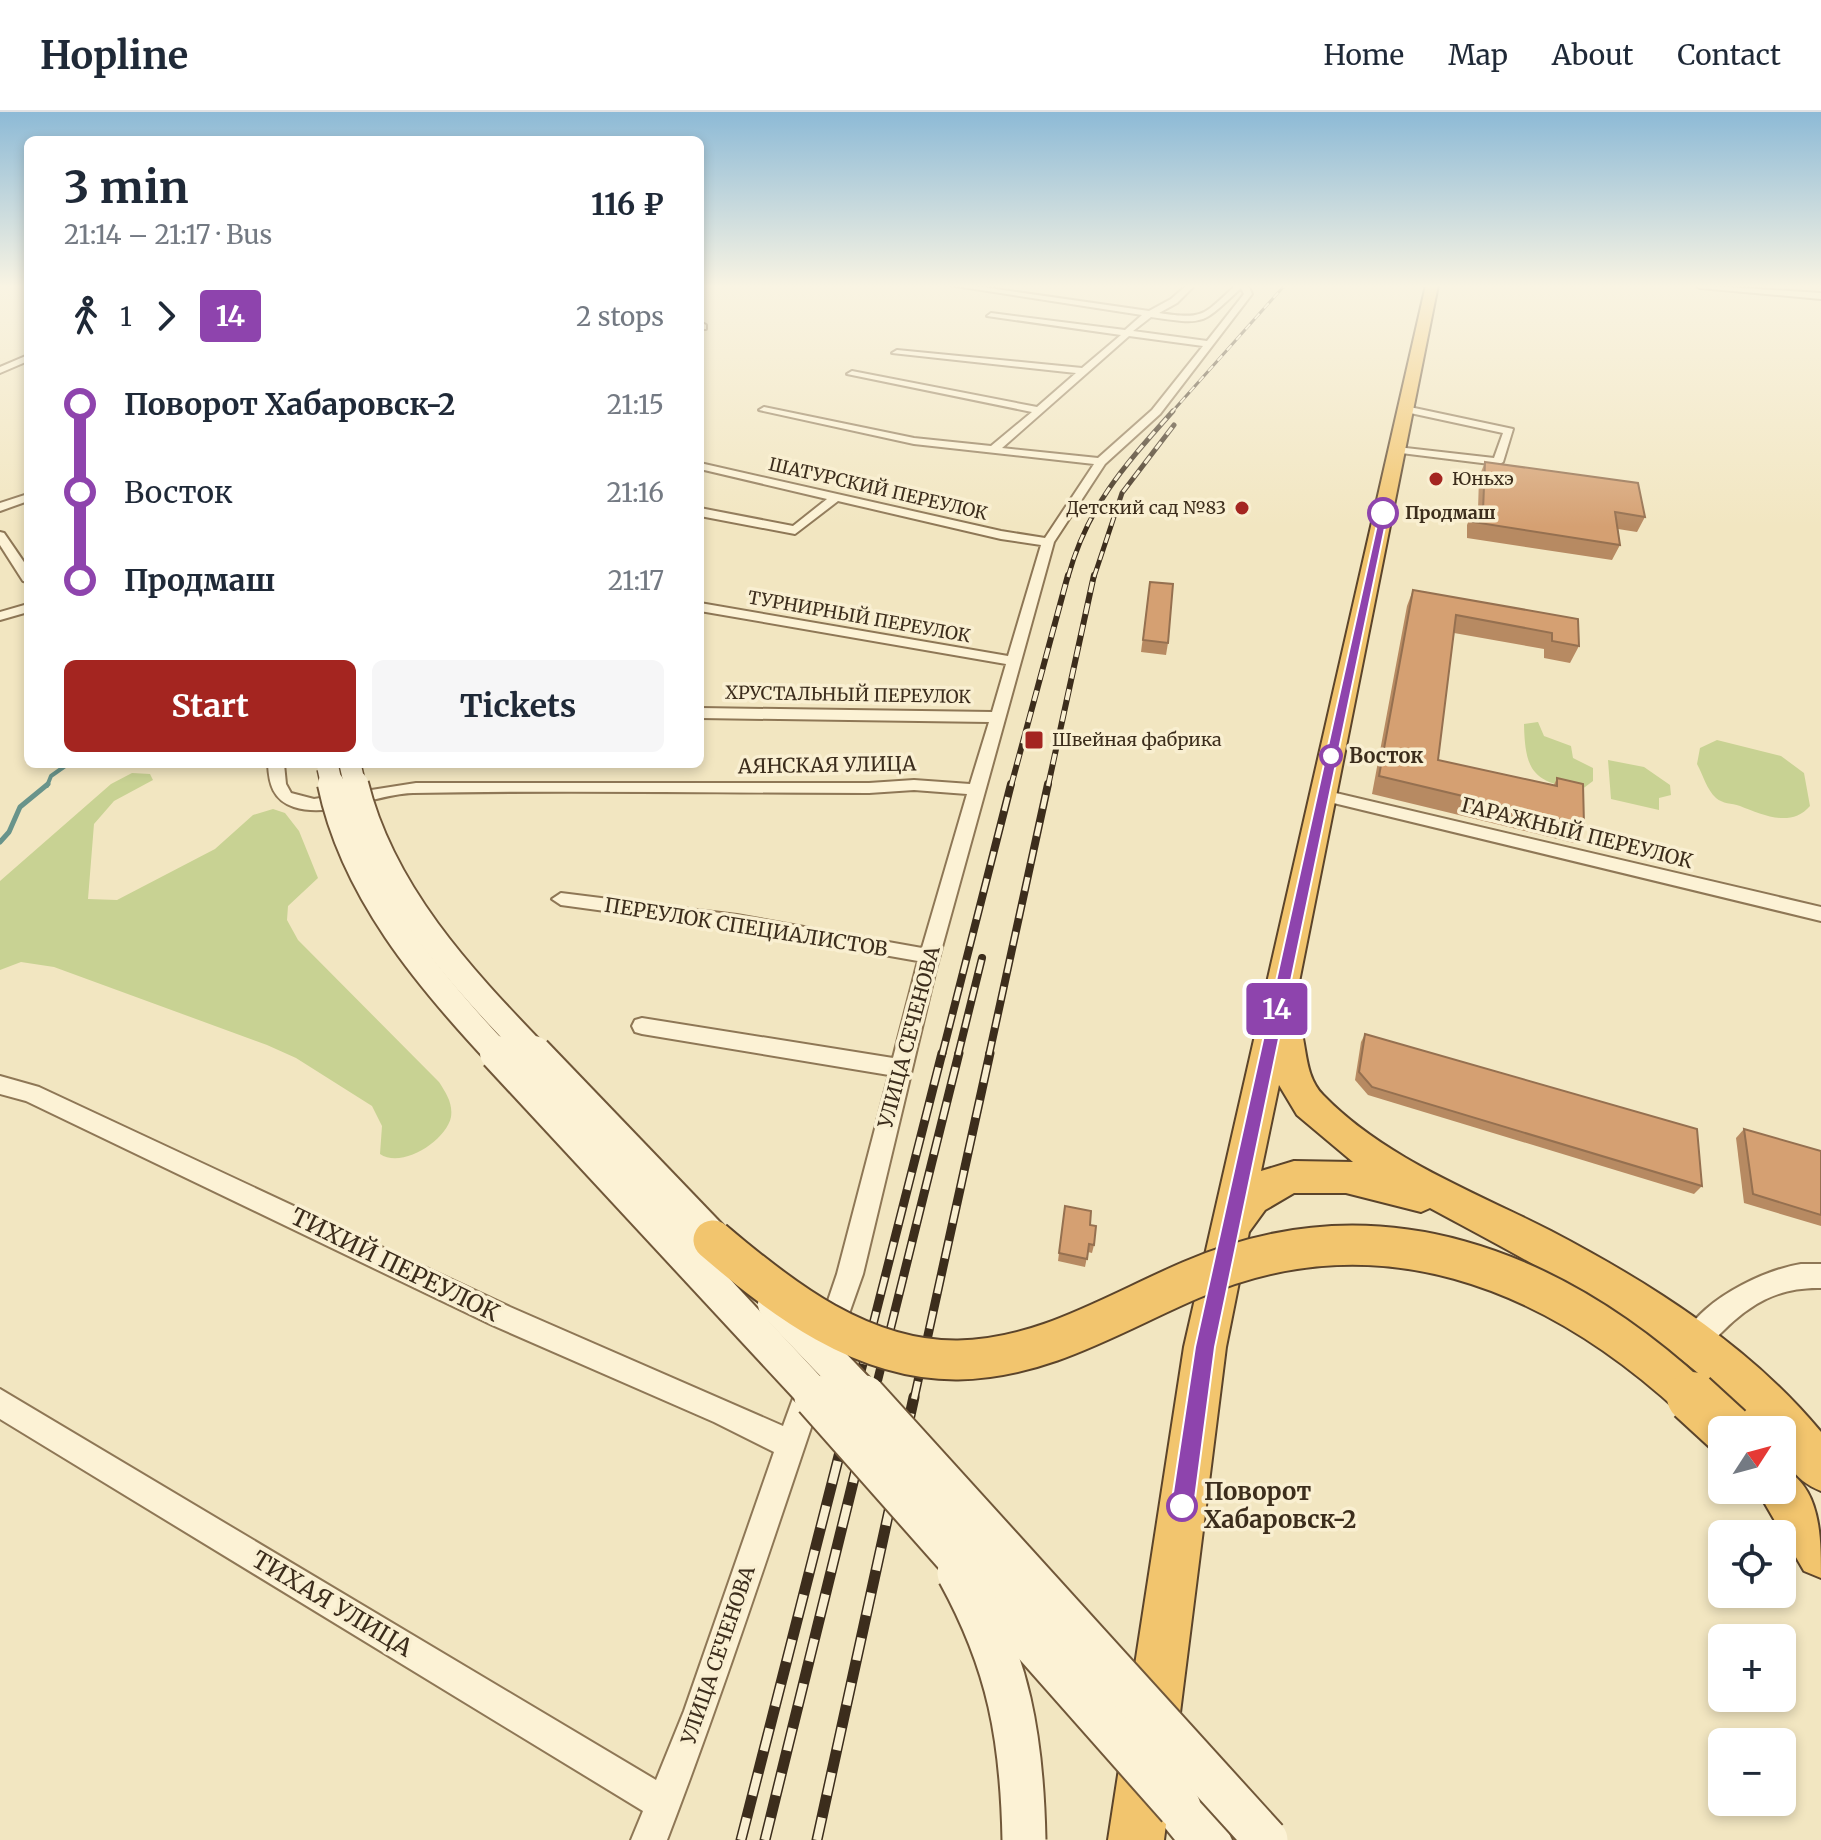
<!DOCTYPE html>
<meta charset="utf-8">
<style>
:root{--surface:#fff;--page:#f6f6f7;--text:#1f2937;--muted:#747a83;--line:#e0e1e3;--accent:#a42520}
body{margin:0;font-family:Merriweather,serif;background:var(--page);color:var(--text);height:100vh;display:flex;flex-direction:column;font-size:30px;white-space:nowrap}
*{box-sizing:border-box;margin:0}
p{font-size:26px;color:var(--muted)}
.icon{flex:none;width:44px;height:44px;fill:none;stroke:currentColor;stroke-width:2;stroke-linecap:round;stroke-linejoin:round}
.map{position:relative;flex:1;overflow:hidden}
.sheet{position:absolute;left:24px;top:24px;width:680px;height:632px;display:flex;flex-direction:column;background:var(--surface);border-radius:12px;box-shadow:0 4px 12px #0003}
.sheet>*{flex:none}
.badge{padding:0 16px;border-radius:6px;font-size:28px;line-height:52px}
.needle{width:52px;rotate:54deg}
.controls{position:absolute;left:1708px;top:1304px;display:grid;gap:16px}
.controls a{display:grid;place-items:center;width:88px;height:88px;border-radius:12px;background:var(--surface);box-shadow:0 4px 12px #0003;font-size:40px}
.map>.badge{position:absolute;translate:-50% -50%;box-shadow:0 0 0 4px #fff}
.legs{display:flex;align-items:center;gap:12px;height:88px;padding:0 40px;font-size:26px}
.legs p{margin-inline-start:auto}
.head{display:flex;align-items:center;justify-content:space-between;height:136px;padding:0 40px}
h1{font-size:44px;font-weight:700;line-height:60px}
.cta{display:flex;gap:16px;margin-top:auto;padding:16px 40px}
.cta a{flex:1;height:92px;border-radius:12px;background:var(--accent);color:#fff;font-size:32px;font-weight:700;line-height:92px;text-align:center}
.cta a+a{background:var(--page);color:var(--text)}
ul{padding:0 40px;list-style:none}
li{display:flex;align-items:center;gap:28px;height:88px;font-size:30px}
li i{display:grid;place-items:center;width:12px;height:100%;margin:0 10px;background:currentColor}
li i::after{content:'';width:20px;height:20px;margin:-10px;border:6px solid;border-radius:50%;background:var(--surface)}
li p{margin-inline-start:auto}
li:first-child i{background:linear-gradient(#0000 50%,currentColor 0)}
li:last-child i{background:linear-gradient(currentColor 50%,#0000 0)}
header{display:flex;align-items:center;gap:48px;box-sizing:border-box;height:112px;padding:0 40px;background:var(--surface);border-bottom:2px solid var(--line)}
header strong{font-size:38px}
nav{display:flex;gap:44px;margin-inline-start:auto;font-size:28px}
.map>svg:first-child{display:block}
.green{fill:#c8d293}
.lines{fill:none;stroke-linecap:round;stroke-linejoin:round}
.stream-far1{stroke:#69948b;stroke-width:4}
.stream{stroke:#69948b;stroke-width:5}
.minor-casing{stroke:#8e7756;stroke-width:4}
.tertiary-casing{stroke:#8e7756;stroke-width:4}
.secondary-casing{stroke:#705739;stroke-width:4}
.trunk-casing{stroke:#5b442b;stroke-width:4}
.minor{fill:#fcf2d5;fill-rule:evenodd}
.tertiary{fill:#fcf2d5;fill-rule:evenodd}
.secondary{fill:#fcf2d5;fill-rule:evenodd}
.trunk{fill:#f2c56e;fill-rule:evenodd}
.rail-far5-casing{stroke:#3c2d1c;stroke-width:3}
.rail-far4-casing{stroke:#3c2d1c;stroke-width:5}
.rail-far3-casing{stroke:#3c2d1c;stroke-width:6}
.rail-far2-casing{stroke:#3c2d1c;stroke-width:8}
.rail-far1-casing{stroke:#3c2d1c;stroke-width:9}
.rail-casing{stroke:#3c2d1c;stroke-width:11}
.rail-far5{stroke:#f9efd1;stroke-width:2;stroke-dasharray:7;stroke-linecap:butt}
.rail-far4{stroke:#f9efd1;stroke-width:3;stroke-dasharray:9;stroke-linecap:butt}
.rail-far3{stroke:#f9efd1;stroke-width:4;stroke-dasharray:11;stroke-linecap:butt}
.rail-far2{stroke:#f9efd1;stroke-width:5;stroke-dasharray:14;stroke-linecap:butt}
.rail-far1{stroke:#f9efd1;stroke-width:6;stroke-dasharray:18;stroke-linecap:butt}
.rail{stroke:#f9efd1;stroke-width:8;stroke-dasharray:23;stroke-linecap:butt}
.secondary-bridge-far3-casing{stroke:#705739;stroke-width:24;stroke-linecap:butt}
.secondary-bridge-far2-casing{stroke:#705739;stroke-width:30;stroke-linecap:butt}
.secondary-bridge-far1-casing{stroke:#705739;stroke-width:38;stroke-linecap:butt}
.secondary-bridge-casing{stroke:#705739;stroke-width:47;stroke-linecap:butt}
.trunk-bridge-far1-casing{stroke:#5b442b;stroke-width:43;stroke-linecap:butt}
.trunk-bridge-casing{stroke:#5b442b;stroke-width:54;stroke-linecap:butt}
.secondary-bridge-far3{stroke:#fcf2d5;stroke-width:21}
.secondary-bridge-far2{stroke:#fcf2d5;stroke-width:26}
.secondary-bridge-far1{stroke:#fcf2d5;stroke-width:34}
.secondary-bridge{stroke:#fcf2d5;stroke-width:43}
.trunk-bridge-far1{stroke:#f2c56e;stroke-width:39}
.trunk-bridge{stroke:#f2c56e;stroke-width:50}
.wall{fill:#b78a62}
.building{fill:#d5a072;stroke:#957050;stroke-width:2}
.line-1{fill:#8e44ad;stroke:#fff;stroke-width:2}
.poi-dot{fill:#a42520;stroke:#f9efd1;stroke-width:3}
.stop-1-dot{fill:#fff;stroke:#8e44ad;stroke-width:4}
.labels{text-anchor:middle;stroke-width:7;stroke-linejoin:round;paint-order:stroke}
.far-poi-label{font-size:18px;fill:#3c2d1c;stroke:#f9efd1;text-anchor:start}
.far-street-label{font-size:18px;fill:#3c2d1c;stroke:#f9efd1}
.far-stop-label{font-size:18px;font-weight:bold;fill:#3c2d1c;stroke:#f9efd1;text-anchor:start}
.stop-label{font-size:20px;font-weight:bold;fill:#3c2d1c;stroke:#f9efd1;text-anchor:start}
.street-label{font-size:20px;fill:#3c2d1c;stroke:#f9efd1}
.near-street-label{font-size:24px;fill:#3c2d1c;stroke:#f9efd1}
.near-stop-label{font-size:24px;font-weight:bold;fill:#3c2d1c;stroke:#f9efd1;text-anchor:start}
</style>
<header>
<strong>Hopline</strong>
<nav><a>Home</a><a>Map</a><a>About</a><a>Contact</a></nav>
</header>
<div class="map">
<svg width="1821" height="1728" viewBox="0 0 1821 1728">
<rect width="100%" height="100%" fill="#f2e6c1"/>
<!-- green -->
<g class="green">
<path d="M 1538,610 L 1544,624 L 1571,634 L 1573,646 L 1593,656 L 1593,669 L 1581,678 C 1534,670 1525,661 1524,612 Z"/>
<path d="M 1717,628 L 1781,644 L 1804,661 L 1810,694 C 1791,716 1763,703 1740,694 C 1731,691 1723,692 1716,686 C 1707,678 1703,663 1697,652 L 1700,636 Z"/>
<polygon points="1608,648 1644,655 1670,673 1671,683 1659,686 1659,698 1611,687"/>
<path d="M 132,661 L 150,662 L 153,668 L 114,689 L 94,712 L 88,787 L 117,788 L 215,737 L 253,703 L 273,697 L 285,701 L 299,719 L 318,766 L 288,794 L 287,808 L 298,828 L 439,970 C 446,981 453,991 451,1005 C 446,1029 402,1057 380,1042 L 382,1014 L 372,994 L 296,946 L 267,933 L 54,855 L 21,850 L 0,858 L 0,769 L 111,672 Z"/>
</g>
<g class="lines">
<!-- stream-far1 -->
<polyline class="stream-far1" points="47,674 51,664 68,652"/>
<!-- stream -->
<polyline class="stream" points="0,730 9,720 20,695 48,672"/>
<defs>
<g id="minor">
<path d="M 949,173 L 968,173 L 1149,199 L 1171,187 L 1187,173 L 1195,173 L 1177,191 L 1159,201 C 1205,208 1203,203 1236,173 L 1248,173 L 1252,182 L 1160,302 L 1105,352 L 1054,430 L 936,857 L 863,1162 L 839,1230 L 830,1234 L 821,1230 L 817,1221 L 837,1162 L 889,963 L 642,922 L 635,920 L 632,914 L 635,908 L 642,906 L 893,946 L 918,849 L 737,817 L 561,793 L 552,787 L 561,781 L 737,803 L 922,836 L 967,682 L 914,678 L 869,681 C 717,681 565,678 413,681 C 375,682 331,707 294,695 C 273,688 269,672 268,652 L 284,652 L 286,672 L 291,681 L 314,687 L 416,671 L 869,671 L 914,668 L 970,672 L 989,610 L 700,606 L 700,596 L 992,600 L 1006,552 L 700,499 L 700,491 L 1008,544 L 1041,433 L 1001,427 L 838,389 L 795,422 L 700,404 L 700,396 L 793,414 L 827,387 L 700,357 L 700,351 L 1001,419 L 1045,426 L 1094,352 L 914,332 L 759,298 L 764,295 L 914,326 L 991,334 L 1032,300 L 847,262 L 852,259 L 1037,295 L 1076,261 L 892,241 L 897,238 L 1082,256 L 1121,223 L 987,204 L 991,201 L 1125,218 L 1142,203 ZM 1241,176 L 1244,182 L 1207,229 L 1133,219 L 1151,205 C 1206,213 1201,213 1241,176 ZM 1129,224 L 1203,234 L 1152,298 L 1098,346 L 1002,336 Z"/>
<polygon points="700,210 706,213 706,217 700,217"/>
<polygon points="28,243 28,249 0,261 0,255"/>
<polygon points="1405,294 1513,317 1503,350 1498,353 1393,340 1393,336 1397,335 1494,346 1503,321 1401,299"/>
<polygon points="28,382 28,389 0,399 0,391"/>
<polygon points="0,420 4,421 28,456 28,470 23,469 0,433"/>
<polygon points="28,492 28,500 0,508 0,500"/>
<polygon points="1323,678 1821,795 1821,809 1317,687 1315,683"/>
<path d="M 0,964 L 39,975 L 510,1195 L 783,1314 L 800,1267 L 810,1263 L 820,1267 L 824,1277 C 773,1428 723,1582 667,1728 L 631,1728 L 643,1699 L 0,1307 L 0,1277 L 656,1668 L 684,1599 L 774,1340 L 714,1310 L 492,1213 L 26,989 L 0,982 Z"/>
<path d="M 1801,1152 L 1821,1152 L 1821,1176 C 1779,1175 1751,1191 1722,1220 C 1712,1229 1705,1239 1693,1244 L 1684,1240 L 1680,1231 C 1697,1190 1760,1159 1801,1152 Z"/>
</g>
<polygon id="tertiary" points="1695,173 1821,181 1821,187 1700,176"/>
<path id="secondary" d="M 1179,1671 C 1204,1681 1221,1703 1232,1728 L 1175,1728 L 1162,1712 L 1155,1695 L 1162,1678 Z"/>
<g id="trunk">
<path d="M 1426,173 L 1438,173 L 1293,900 C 1310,925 1300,959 1323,983 C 1385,1047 1473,1079 1551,1119 C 1650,1171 1749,1233 1821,1320 L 1821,1379 C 1792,1367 1782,1348 1782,1318 L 1759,1318 C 1666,1219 1548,1160 1430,1096 L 1421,1100 L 1346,1081 L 1294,1081 L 1265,1098 L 1249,1120 L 1226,1235 L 1164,1728 L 1108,1728 L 1184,1235 ZM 1279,973 L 1297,1003 L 1353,1050 L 1294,1049 L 1261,1059 Z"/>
<path d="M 1782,1356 C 1821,1374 1821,1425 1821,1466 L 1804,1459 L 1757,1378 L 1782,1378 Z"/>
</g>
</defs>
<!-- minor casing -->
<use href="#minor" class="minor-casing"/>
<!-- tertiary casing -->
<use href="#tertiary" class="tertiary-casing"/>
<!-- secondary casing -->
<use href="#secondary" class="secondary-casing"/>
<!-- trunk casing -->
<use href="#trunk" class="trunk-casing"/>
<!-- minor -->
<use href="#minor" class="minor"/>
<!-- tertiary -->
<use href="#tertiary" class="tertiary"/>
<!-- secondary -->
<use href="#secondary" class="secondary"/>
<!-- trunk -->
<use href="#trunk" class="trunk"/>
<defs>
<polyline id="rail-far5" points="1171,301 1285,173"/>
<g id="rail-far4">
<path d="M 1068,465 C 1088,393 1125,353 1173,299"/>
<polyline points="1094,465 1122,381 1174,313"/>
</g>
<g id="rail-far3">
<polyline points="1011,674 1068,463"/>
<polyline points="1048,674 1094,463"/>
</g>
<g id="rail-far2">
<polyline points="942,943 1011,672"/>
<polyline points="958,943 982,846"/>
<polyline points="989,943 1048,672"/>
</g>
<g id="rail-far1">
<polyline points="854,1287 942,941"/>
<polyline points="873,1287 959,941"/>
<polyline points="914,1287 990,941"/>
</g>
<g id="rail">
<polyline points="741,1728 854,1285"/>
<polyline points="765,1728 874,1285"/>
<polyline points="817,1728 914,1285"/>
</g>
</defs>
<!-- rail-far5 casing -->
<use href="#rail-far5" class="rail-far5-casing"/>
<!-- rail-far4 casing -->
<use href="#rail-far4" class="rail-far4-casing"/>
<!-- rail-far3 casing -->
<use href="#rail-far3" class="rail-far3-casing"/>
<!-- rail-far2 casing -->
<use href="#rail-far2" class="rail-far2-casing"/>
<!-- rail-far1 casing -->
<use href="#rail-far1" class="rail-far1-casing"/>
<!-- rail casing -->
<use href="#rail" class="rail-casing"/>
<!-- rail-far5 -->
<use href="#rail-far5" class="rail-far5"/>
<!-- rail-far4 -->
<use href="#rail-far4" class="rail-far4"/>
<!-- rail-far3 -->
<use href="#rail-far3" class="rail-far3"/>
<!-- rail-far2 -->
<use href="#rail-far2" class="rail-far2"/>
<!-- rail-far1 -->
<use href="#rail-far1" class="rail-far1"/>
<!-- rail -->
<use href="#rail" class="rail"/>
<defs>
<g id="secondary-bridge-far3">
<polyline points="350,652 355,674"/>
<polyline points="328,656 332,674"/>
</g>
<g id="secondary-bridge-far2">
<path d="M 331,672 C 353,778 427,866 499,943"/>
<path d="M 355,672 C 382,781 460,864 536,943"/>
</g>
<g id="secondary-bridge-far1">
<polyline points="497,941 818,1287"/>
<polyline points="534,941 727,1142"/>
<polyline points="775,1192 866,1287"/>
</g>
<g id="secondary-bridge">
<polyline points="816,1285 1179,1695"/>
<polyline points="864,1285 1266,1728"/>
<path d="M 959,1461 C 1009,1552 1022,1626 1024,1728"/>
</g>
<path id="trunk-bridge-far1" d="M 713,1128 C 782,1187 862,1249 958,1248 C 1043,1247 1116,1200 1191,1168 C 1377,1087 1552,1156 1694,1287"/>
<polyline id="trunk-bridge" points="1692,1285 1728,1318"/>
</defs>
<!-- secondary-bridge-far3 casing -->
<use href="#secondary-bridge-far3" class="secondary-bridge-far3-casing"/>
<!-- secondary-bridge-far2 casing -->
<use href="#secondary-bridge-far2" class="secondary-bridge-far2-casing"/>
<!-- secondary-bridge-far1 casing -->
<use href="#secondary-bridge-far1" class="secondary-bridge-far1-casing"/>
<!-- secondary-bridge casing -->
<use href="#secondary-bridge" class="secondary-bridge-casing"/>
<!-- trunk-bridge-far1 casing -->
<use href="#trunk-bridge-far1" class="trunk-bridge-far1-casing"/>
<!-- trunk-bridge casing -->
<use href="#trunk-bridge" class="trunk-bridge-casing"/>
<!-- secondary-bridge-far3 -->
<use href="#secondary-bridge-far3" class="secondary-bridge-far3"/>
<!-- secondary-bridge-far2 -->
<use href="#secondary-bridge-far2" class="secondary-bridge-far2"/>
<!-- secondary-bridge-far1 -->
<use href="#secondary-bridge-far1" class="secondary-bridge-far1"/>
<!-- secondary-bridge -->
<use href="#secondary-bridge" class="secondary-bridge"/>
<!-- trunk-bridge-far1 -->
<use href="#trunk-bridge-far1" class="trunk-bridge-far1"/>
<!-- trunk-bridge -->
<use href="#trunk-bridge" class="trunk-bridge"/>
</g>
<!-- wall -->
<g class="wall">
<polygon points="1485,350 1645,405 1637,420 1618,417 1620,433 1612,448 1467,426 1467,413 1473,398 1478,398 1479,365"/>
<polygon points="1150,470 1168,531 1166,543 1141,540"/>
<polygon points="1413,478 1578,507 1579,534 1570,551 1544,546 1544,537 1454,521 1438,648 1554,673 1557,666 1584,713 1574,731 1372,682 1407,494"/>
<polygon points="1365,922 1702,1074 1694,1082 1368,983 1355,968 1361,930"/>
<polygon points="1744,1017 1821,1039 1821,1114 1744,1091 1736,1026"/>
<polygon points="1064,1102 1094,1133 1092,1141 1088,1140 1085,1155 1058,1149"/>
</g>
<!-- building -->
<g class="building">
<polygon points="1485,350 1638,371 1645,405 1615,400 1620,433 1473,410 1473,398 1483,399"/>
<polygon points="1150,470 1173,472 1168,531 1143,528"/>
<polygon points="1413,478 1578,507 1579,534 1552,529 1552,521 1456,503 1438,648 1557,674 1557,666 1583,672 1584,713 1379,664"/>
<polygon points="1365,922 1697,1017 1702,1074 1372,975 1359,960"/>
<polygon points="1744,1017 1821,1039 1821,1103 1753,1082"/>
<polygon points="1065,1094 1091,1099 1090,1113 1096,1114 1094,1133 1089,1132 1087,1147 1059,1141"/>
</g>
<!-- sky -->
<linearGradient id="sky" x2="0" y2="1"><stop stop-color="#8dbad6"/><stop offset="0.42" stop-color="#f9f4e3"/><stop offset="1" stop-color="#f9f4e3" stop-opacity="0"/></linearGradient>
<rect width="1821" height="415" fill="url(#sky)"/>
<!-- line-1 -->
<polygon class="line-1" points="1380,399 1388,401 1215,1235 1194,1394 1190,1403 1182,1406 1174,1403 1171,1394 1195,1235"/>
<!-- markers -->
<g class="poi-dot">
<circle cx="1436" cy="367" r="8"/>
<circle cx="1242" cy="396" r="8"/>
<rect x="1024" y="618" width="20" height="20" rx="4"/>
</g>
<g class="stop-1-dot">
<circle cx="1383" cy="401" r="14"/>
<circle cx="1331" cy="644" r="10"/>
<circle cx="1182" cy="1394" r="14"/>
</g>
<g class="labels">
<!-- far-poi labels -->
<g class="far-poi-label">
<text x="1452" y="373">Юньхэ</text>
<text x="1226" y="402" text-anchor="end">Детский сад №83</text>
<text x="1052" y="634">Швейная фабрика</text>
</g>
<!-- far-street labels -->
<g class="far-street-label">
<text transform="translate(878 377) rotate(13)" y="6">ШАТУРСКИЙ ПЕРЕУЛОК</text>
<text transform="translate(859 505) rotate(10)" y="6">ТУРНИРНЫЙ ПЕРЕУЛОК</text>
<text transform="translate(848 583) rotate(1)" y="6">ХРУСТАЛЬНЫЙ ПЕРЕУЛОК</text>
</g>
<!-- far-stop labels -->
<g class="far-stop-label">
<text x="1405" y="407">Продмаш</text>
</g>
<!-- stop labels -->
<g class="stop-label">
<text x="1349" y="651">Восток</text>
</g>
<!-- street labels -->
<g class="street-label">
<text transform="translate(827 653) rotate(-1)" y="7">АЯНСКАЯ УЛИЦА</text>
<text transform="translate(1577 721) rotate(14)" y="7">ГАРАЖНЫЙ ПЕРЕУЛОК</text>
<text transform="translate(746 815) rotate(9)" y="7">ПЕРЕУЛОК СПЕЦИАЛИСТОВ</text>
<text transform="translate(909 925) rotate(-75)" y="7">УЛИЦА СЕЧЕНОВА</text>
<text transform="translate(718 1543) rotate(-71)" y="7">УЛИЦА СЕЧЕНОВА</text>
</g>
<!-- near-street labels -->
<g class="near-street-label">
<text transform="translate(395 1153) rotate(26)" y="8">ТИХИЙ ПЕРЕУЛОК</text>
<text transform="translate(332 1492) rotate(31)" y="8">ТИХАЯ УЛИЦА</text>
</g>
<!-- near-stop labels -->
<g class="near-stop-label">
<text x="1204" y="1388">Поворот<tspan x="1204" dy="28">Хабаровск-2</tspan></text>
</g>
</g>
</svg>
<div class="controls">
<a><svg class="needle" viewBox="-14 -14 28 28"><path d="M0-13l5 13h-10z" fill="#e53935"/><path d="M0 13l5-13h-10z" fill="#747a83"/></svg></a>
<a><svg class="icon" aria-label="locate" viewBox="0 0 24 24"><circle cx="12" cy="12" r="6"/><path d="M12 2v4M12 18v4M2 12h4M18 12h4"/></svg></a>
<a>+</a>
<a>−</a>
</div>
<b class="badge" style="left:1277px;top:897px;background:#8e44ad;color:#fff">14</b>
<section class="sheet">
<div class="head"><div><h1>3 min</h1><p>21:14 – 21:17 · Bus</p></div><b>116 ₽</b></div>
<div class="legs"><svg class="icon" aria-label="walk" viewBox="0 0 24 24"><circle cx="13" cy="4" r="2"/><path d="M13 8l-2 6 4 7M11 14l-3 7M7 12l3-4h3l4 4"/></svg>1<svg class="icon" aria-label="forward" viewBox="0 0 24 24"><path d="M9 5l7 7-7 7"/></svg><b class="badge" style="background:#8e44ad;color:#fff">14</b><p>2 stops</p></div>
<ul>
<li><i style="color:#8e44ad"></i><b>Поворот Хабаровск-2</b><p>21:15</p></li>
<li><i style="color:#8e44ad"></i><span>Восток</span><p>21:16</p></li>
<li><i style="color:#8e44ad"></i><b>Продмаш</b><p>21:17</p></li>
</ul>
<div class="cta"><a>Start</a><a>Tickets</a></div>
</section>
</div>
